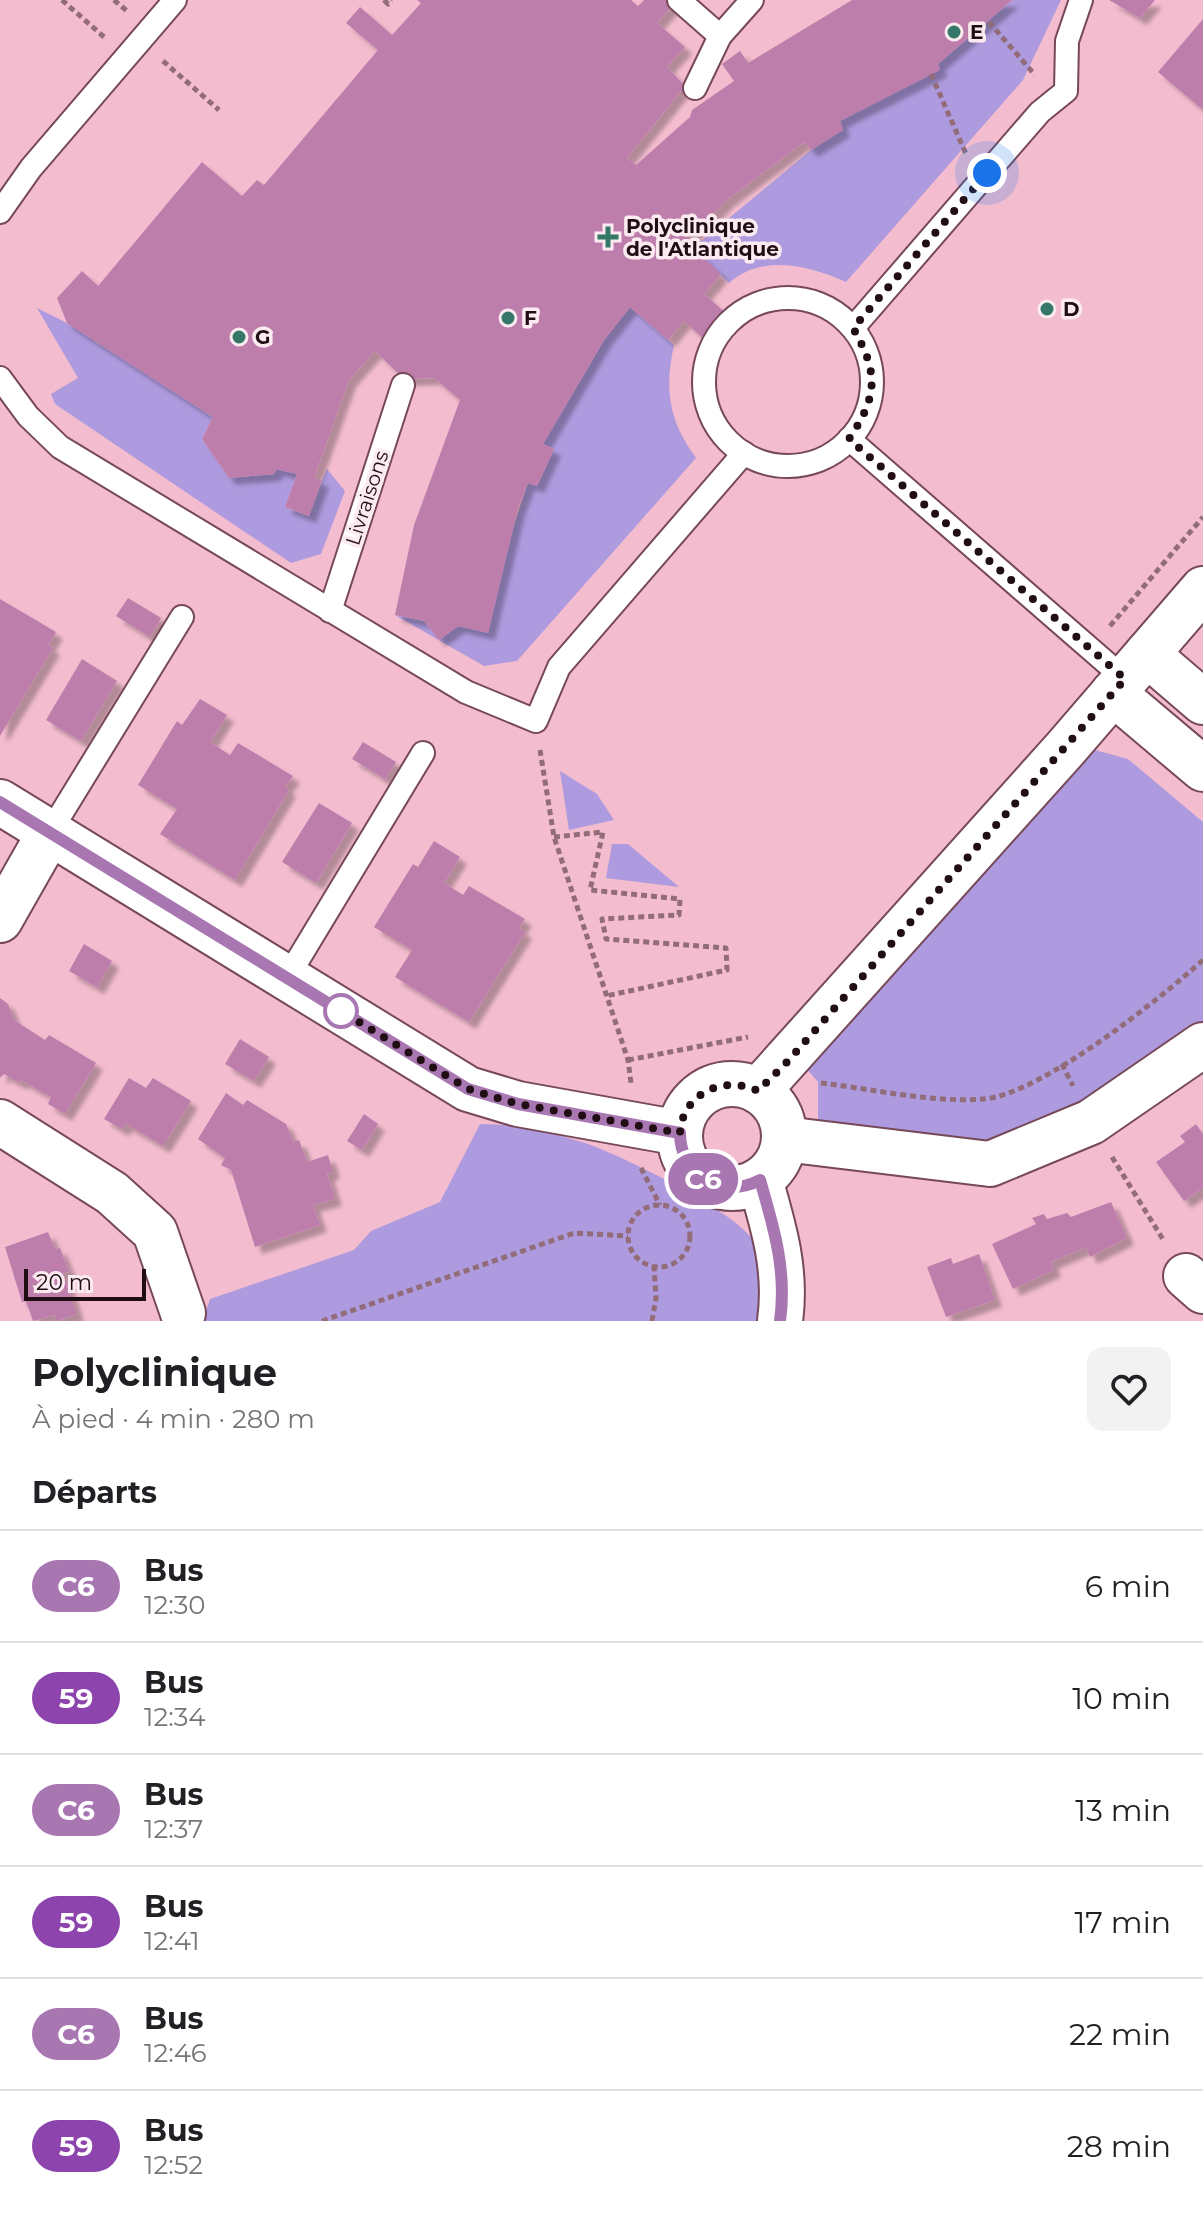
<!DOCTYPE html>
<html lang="fr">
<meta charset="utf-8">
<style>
:root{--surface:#fff;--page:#f2f2f2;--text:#202124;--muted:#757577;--line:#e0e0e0}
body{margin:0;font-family:Montserrat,sans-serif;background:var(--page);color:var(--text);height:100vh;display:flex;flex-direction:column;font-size:30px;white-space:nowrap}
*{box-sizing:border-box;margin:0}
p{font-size:26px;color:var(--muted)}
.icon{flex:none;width:44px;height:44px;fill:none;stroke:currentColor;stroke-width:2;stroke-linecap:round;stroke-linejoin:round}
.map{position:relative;height:1321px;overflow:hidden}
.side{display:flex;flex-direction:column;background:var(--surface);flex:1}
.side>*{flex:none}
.badge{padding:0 16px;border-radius:26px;font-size:28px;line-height:52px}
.scale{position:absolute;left:24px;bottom:20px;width:122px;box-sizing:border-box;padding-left:8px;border:4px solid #200e14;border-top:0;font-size:22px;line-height:28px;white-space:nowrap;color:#200e14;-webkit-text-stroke:6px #fbeaef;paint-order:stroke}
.you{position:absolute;width:40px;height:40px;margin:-20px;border:6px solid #fff;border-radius:50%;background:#1a73e8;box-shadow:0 0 0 12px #1a73e833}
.map>.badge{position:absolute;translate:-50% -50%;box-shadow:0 0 0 4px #fff}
h2{padding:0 32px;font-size:30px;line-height:72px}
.round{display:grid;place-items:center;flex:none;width:84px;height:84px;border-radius:16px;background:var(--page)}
.summary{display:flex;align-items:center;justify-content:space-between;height:136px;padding:0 32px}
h1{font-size:38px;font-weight:700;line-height:60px}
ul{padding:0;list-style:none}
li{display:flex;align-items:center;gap:24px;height:112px;padding:0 32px;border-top:2px solid var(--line)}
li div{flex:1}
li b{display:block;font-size:30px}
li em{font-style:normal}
li .badge{min-width:88px;font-weight:700;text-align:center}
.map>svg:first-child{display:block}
.green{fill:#ae9ade}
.building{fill:#be7eac;filter:url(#shadow)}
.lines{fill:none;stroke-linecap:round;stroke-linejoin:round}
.service-casing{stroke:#764858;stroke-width:26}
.minor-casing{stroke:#764858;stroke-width:48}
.tertiary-casing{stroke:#764858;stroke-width:48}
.path{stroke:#926c78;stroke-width:5;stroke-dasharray:6 4;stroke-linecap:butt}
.service{stroke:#fff;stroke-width:22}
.minor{stroke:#fff;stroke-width:44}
.tertiary{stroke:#fff;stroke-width:44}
.line-casing{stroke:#fff;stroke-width:18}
.line{stroke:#a877b2;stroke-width:12}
.walk{stroke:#200e14;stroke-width:8;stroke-dasharray:0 14.4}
.poi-dot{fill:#357769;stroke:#fbeaef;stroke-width:3}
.stop-dot{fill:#fff;stroke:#a877b2;stroke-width:4}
.labels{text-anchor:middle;stroke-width:7;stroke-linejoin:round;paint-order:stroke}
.poi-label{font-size:20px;font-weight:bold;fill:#200e14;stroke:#fbeaef;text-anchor:start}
.street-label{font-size:20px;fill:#200e14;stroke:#fbeaef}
</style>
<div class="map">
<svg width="1203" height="1321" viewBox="0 0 1203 1321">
<defs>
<filter id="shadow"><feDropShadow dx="7" dy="7" stdDeviation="2" flood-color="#0004"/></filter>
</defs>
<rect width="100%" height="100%" fill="#f4bdcf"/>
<!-- green -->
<g class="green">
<path d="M 1012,0 L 1061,0 L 1023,80 L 846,282 C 811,266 762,253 729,283 L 693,248 L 811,150 L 842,130 L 840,121 L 938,64 Z"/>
<path d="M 630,307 L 674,345 C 664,390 669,421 696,458 L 517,661 L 484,666 L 395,615 L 424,621 L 439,640 L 458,626 L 488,632 L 511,534 L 528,483 L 537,486 L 554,449 L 543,444 L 604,340 Z"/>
<polygon points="37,308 67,323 213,417 202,439 229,478 274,474 276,469 297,474 285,507 308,516 327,469 345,491 321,554 291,563 55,404 51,394 78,378"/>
<polygon points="1095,750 1128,759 1203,822 1203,1032 991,1154 818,1134 818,1082 804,1066"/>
<polygon points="560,771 597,794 614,820 569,830"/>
<polygon points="612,844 628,844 679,887 606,878"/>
<path d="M 480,1124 C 515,1124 555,1133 588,1144 C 622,1156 740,1213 755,1243 C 768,1267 764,1296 759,1321 L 190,1321 L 204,1316 L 210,1299 L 354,1250 L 371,1231 L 440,1202 Z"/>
</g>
<!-- building -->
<g class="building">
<polygon points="417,0 631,0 638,6 644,0 677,0 657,23 685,47 667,67 685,86 627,158 636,165 690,117 692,110 734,81 722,64 740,51 748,63 852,0 1012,0 938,64 940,70 840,121 843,130 811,150 804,142 728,199 686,241 721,274 704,294 728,315 706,341 684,321 668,340 630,307 604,340 543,444 554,449 537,486 528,483 518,508 488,633 458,626 439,640 424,621 395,615 414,525 460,400 434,378 404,379 375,351 349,380 314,478 322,480 309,516 285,507 297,474 276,469 274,474 229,478 202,439 213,417 67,323 57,298 82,271 98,286 202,162 242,196 257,180 264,185 378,50 346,23 360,7 392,35 421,3"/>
<polygon points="1109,0 1155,0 1140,18"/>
<polygon points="1203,19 1203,110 1158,72"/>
<polygon points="128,598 161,618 150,637 116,616"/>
<polygon points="0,599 56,632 48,645 53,648 0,736"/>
<polygon points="82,659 117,681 81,741 46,720"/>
<polygon points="200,699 227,715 210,742 230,755 238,743 293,776 285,787 289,790 235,880 160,834 177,809 138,785 177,721 182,725"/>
<polygon points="363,742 396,762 385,779 352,759"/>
<polygon points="319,803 352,823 316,883 282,862"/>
<polygon points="434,841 460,857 444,883 463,895 469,886 525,919 519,928 525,932 469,1022 395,977 412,950 374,927 413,864 418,867"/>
<polygon points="84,944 112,961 97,987 69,971"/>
<polygon points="0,998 8,1004 14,1020 45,1040 49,1035 96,1063 65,1114 48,1104 51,1097 21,1080 20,1083 4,1074 0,1078"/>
<polygon points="240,1039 269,1057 254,1081 225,1064"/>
<polygon points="129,1078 146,1088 153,1078 191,1101 163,1146 126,1124 122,1129 104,1119"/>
<polygon points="226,1093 243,1105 247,1100 286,1124 293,1142 299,1140 307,1162 328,1155 333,1172 327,1174 335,1199 313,1205 320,1225 255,1247 231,1170 221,1165 225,1158 198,1139"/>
<polygon points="364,1114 378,1124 362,1150 347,1141"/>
<polygon points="1196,1124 1203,1134 1203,1188 1184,1201 1156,1162 1185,1142 1180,1136"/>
<polygon points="1111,1202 1127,1238 1090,1257 1086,1247 1051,1262 1054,1270 1013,1289 992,1244 1036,1224 1032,1218 1044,1214 1047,1219 1067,1213 1071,1217"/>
<polygon points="48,1232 55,1249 60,1248 69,1272 63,1273 77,1314 56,1321 55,1315 33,1321 26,1301 22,1302 5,1247"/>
<polygon points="979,1254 995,1300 946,1317 927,1267 951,1258 953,1264"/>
</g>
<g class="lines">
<defs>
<g id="service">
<polyline points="679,0 720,36"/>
<polyline points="695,88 720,36 752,0"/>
<polyline points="0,212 31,168 175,0"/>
<circle cx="788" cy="382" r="84"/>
<polyline points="853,328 1040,112 1066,91 1067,41 1081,0"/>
<polyline points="0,378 28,416 60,447 466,692 536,721 559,667 744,453"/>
<polyline points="849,439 1125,679"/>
<polyline points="330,611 403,385"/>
<polyline points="50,832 182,617"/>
<polyline points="287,978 423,753"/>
</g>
<g id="minor">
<polyline points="0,920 50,832"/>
<polyline points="0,1122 112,1193 155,1232 183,1313"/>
<polyline points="784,1139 990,1164 1091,1122 1203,1045"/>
<path d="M 760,1180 C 774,1228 787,1271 780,1321"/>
<polyline points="1186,1276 1203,1291"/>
</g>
<g id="tertiary">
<polyline points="1147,654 1203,702"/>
<polyline points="1113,693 1203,769"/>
<polyline points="0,802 468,1089 518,1104 680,1133"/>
<circle cx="732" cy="1136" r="52"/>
<polyline points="758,1091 1065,749 1203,589"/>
</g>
</defs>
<!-- service casing -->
<use href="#service" class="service-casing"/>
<!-- minor casing -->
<use href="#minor" class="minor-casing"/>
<!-- tertiary casing -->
<use href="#tertiary" class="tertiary-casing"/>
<!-- path -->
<g class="path">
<polyline points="62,0 104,37"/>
<polyline points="114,0 127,11"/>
<polyline points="384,0 388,4 391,0"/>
<polyline points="989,22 1035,75"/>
<polyline points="163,61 219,110"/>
<polyline points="931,74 966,154"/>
<polyline points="716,328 721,332"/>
<polyline points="1110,626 1203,517"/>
<polyline points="540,750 554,837 628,1060 631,1083"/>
<polyline points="554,837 603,832 590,890 680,899 679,915 602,919 606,939 726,948 727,970 606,996"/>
<polyline points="628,1060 748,1037"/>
<polyline points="1062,1064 1073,1086"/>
<path d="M 821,1083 C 873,1089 931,1103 984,1099 C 1041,1094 1160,999 1203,960"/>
<polyline points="1112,1157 1164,1241"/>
<polyline points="641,1168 660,1205"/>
<circle cx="659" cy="1236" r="31"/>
<polyline points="322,1321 574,1233 628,1236"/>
<polyline points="652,1321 656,1298 654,1267"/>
</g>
<!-- service -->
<use href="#service" class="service"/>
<!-- minor -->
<use href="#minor" class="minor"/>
<!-- tertiary -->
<use href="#tertiary" class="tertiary"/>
</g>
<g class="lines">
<defs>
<path id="line" d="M 0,802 L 468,1089 L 518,1104 L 680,1133 C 680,1176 722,1200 760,1180 C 774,1228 787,1271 780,1321"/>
</defs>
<!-- line casing -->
<use href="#line" class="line-casing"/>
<!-- line -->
<use href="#line" class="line"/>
<!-- walk -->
<path class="walk" d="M 341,1011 L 338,1009 L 468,1089 L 518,1104 L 680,1133 C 682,1094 724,1074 758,1091 L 788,1061 L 1125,679 L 849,439 C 878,396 879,373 853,328 L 987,173"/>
</g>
<!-- markers -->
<g class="poi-dot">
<circle cx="954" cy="32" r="8"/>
<path d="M604 225h8v8h8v8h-8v8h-8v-8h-8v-8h8z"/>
<circle cx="1047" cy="309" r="8"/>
<circle cx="508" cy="318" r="8"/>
<circle cx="239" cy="337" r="8"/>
</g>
<circle class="stop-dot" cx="341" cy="1011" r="16"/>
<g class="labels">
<!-- poi labels -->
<g class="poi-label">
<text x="970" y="39">E</text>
<text x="626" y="233">Polyclinique<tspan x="626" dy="23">de l'Atlantique</tspan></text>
<text x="1063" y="316">D</text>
<text x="524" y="325">F</text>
<text x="255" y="344">G</text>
</g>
<!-- street labels -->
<g class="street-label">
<text transform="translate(367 498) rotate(-72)" y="7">Livraisons</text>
</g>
</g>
</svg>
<div class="scale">20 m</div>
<div class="you" style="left:987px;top:173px"></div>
<b class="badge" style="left:703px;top:1179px;background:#a877b2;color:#fff">C6</b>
</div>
<section class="side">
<div class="summary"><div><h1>Polyclinique</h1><p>À pied · 4 min · 280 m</p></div><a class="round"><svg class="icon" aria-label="heart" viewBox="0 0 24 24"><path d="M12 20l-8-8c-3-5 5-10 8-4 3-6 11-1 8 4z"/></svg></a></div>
<h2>Départs</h2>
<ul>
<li><span class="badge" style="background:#a877b2;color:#fff">C6</span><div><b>Bus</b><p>12:30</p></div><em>6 min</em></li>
<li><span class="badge" style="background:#8e44ad;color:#fff">59</span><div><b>Bus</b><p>12:34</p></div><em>10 min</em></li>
<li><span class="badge" style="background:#a877b2;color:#fff">C6</span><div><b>Bus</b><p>12:37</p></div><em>13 min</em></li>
<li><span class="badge" style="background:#8e44ad;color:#fff">59</span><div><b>Bus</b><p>12:41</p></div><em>17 min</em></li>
<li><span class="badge" style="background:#a877b2;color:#fff">C6</span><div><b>Bus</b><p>12:46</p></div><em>22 min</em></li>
<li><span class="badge" style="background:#8e44ad;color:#fff">59</span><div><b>Bus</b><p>12:52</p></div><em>28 min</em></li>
</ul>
</section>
